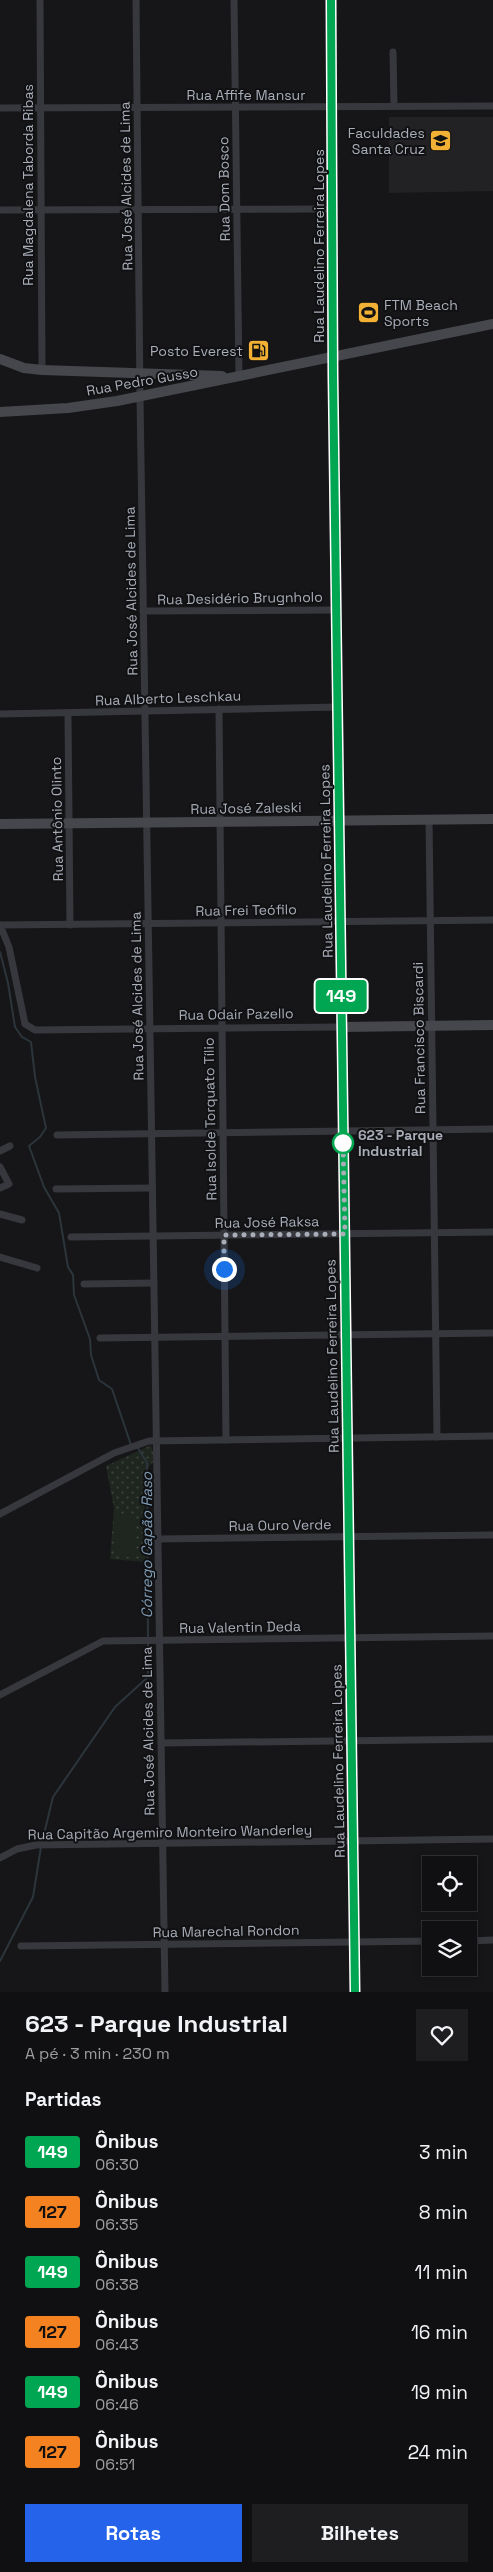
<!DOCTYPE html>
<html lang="pt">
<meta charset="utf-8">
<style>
:root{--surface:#101012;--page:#1e1e20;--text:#f1f3f6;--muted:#9c9d9f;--line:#303032;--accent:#2563eb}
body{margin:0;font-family:"Space Grotesk",sans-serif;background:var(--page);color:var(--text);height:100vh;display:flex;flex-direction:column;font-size:19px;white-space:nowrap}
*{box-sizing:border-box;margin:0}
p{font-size:16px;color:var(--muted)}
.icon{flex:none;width:28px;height:28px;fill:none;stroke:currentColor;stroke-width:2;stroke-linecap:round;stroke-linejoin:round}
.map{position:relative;height:1992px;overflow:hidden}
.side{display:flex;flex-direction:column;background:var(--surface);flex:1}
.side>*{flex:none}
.badge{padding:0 10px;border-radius:4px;font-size:18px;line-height:32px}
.tools{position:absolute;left:422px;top:1856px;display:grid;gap:10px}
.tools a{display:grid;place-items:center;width:55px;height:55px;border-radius:0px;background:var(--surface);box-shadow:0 2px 8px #0003,0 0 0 1px var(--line);font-size:25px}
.you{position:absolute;width:25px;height:25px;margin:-12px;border:4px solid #fff;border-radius:50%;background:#1a73e8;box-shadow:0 0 0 8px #1a73e833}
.map>.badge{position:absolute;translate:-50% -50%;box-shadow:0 0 0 2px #fff}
h2{padding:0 25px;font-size:19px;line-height:45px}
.round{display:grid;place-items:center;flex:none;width:52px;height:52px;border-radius:0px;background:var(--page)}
.summary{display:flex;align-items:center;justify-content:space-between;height:85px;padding:0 25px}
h1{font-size:24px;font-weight:700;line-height:38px}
.cta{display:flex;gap:10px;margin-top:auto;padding:10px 25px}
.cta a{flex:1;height:58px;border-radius:0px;background:var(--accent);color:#fff;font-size:20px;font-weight:700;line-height:58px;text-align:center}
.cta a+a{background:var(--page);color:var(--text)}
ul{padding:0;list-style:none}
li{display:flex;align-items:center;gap:15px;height:60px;padding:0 25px}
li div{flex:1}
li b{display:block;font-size:19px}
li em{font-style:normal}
li .badge{min-width:55px;font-weight:700;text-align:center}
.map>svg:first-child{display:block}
.built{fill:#222225}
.park{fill:url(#park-dots)}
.garden{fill:#1e261f}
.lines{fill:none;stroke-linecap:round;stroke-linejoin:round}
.stream{stroke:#2c353c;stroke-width:2}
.street{stroke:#37383d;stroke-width:7}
.secondary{stroke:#45474d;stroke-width:10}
.line-casing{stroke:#fff;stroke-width:11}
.line{stroke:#00a651;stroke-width:8}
.walk{stroke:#a8adb8;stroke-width:5;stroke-dasharray:0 9}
.stop-dot{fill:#fff;stroke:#00a651;stroke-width:2.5}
.labels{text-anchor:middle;stroke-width:4;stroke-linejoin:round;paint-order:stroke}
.street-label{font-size:14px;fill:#a8adb8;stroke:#111113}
.poi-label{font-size:14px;fill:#a8adb8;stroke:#111113;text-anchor:end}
.stop-label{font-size:14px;font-weight:bold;fill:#a8adb8;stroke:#111113;text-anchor:start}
.water-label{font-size:15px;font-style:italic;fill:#7f9bb3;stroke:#111113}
</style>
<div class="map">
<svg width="493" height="1992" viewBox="0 0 493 1992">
<defs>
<pattern id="park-dots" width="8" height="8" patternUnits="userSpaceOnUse" patternTransform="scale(1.25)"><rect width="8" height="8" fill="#1e261f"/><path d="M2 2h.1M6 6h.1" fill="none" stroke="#3c433d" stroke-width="1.8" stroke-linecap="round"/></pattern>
</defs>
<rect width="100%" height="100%" fill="#161618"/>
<!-- built -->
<polygon class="built" points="389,117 493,117 493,191 389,193"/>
<!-- park -->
<polygon class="park" points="151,1445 155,1460 147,1469 144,1485 146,1562 110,1559 114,1509 106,1466"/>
<!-- garden -->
<polygon class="garden" points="115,1514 136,1515 135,1557 114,1556"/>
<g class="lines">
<!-- stream -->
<g class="stream">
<polyline points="0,952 8,983 15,1027 22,1037 31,1042 35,1077 46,1128 40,1137 29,1146 44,1187 59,1213 68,1267 73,1275 74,1295 90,1339 91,1355 99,1380 112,1389 131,1445"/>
<polyline points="138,1448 147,1463 148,1638"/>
<polyline points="42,1842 53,1797 115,1707 148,1677 148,1642"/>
<polyline points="0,1961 33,1897 41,1847"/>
</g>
<!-- street -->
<g class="street">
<polyline points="40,0 42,370"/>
<polyline points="136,0 140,397 165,1992"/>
<polyline points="234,0 239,377"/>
<polyline points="393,52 394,106"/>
<polyline points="0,108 493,106"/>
<polyline points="0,210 332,209"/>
<polyline points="143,611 336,610"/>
<polyline points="219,709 226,1440"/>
<polyline points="68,713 70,925"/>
<polyline points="0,714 338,707"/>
<polyline points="429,819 437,1437"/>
<polyline points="0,925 493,920"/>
<polyline points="0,925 9,947 24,1019 25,1024 35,1030 342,1027"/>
<polyline points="57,1135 493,1129"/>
<polyline points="0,1151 10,1146"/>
<polyline points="0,1167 9,1184 0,1188"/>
<polyline points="56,1189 152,1188"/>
<polyline points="0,1214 22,1220"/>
<polyline points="71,1237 493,1232"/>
<polyline points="0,1257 37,1268"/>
<polyline points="84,1284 154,1283"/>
<polyline points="100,1338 493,1333"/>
<polyline points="0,1514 114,1453 149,1441 493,1436"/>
<polyline points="158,1539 493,1535"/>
<polyline points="0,1695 103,1641 493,1636"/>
<polyline points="161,1743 493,1739"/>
<polyline points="0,1858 17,1849 36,1845 493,1839"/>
<polyline points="469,1941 493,1940"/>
<polyline points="21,1946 431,1941"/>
</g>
<!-- secondary -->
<g class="secondary">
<polyline points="331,0 333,396 355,1992"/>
<polyline points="0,359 24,368 42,370 222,376"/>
<polyline points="0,412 68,408 117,401 493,324"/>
<polyline points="0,824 493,819"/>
<polyline points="342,1027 493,1025"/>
</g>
</g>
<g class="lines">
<defs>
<polyline id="line" points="331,0 333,376 355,1992"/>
</defs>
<!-- line casing -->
<use href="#line" class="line-casing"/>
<!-- line -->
<use href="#line" class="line"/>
<!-- walk -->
<polyline class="walk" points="224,1269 224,1235 345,1234 343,1143"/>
</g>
<!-- icons -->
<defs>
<symbol id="university-square" viewBox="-11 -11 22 22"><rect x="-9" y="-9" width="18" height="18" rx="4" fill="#f2b134" stroke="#111113"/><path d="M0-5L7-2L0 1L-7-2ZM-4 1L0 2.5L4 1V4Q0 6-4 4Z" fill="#111"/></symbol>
<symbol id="stadium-square" viewBox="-11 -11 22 22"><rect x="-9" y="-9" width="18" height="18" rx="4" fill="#f2b134" stroke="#111113"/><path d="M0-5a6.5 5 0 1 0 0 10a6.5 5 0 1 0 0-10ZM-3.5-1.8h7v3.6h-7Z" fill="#111"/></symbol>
<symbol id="fuel-square" viewBox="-11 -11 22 22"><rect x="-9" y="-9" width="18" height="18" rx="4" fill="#f2b134" stroke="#111113"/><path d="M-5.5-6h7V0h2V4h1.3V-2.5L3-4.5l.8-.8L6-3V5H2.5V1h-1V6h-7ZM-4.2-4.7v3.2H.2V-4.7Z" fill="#111"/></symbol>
</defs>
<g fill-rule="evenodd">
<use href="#university-square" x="428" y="128" width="25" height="25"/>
<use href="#stadium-square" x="356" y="300" width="25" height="25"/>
<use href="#fuel-square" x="246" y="338" width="25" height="25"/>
</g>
<!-- markers -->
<circle class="stop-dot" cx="343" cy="1143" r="10"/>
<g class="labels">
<!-- street labels -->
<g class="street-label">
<text x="246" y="100">Rua Affife Mansur</text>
<text transform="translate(28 185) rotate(-90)" y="5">Rua Magdalena Taborda Ribas</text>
<text transform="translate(126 186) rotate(-91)" y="5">Rua José Alcides de Lima</text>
<text transform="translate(224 189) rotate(-91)" y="5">Rua Dom Bosco</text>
<text transform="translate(319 246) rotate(-90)" y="5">Rua Laudelino Ferreira Lopes</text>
<text transform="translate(142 381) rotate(-10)" y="5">Rua Pedro Gusso</text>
<text transform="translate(131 591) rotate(-91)" y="5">Rua José Alcides de Lima</text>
<text transform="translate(240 598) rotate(-1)" y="5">Rua Desidério Brugnholo</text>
<text transform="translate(168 698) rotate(-2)" y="5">Rua Alberto Leschkau</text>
<text transform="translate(246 808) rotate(-1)" y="5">Rua José Zaleski</text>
<text transform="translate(57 819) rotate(-91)" y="5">Rua Antônio Olinto</text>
<text transform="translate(326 861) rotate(-91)" y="5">Rua Laudelino Ferreira Lopes</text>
<text transform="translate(246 910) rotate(-1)" y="5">Rua Frei Teófilo</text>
<text transform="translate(137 996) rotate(-91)" y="5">Rua José Alcides de Lima</text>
<text transform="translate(236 1014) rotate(-1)" y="5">Rua Odair Pazello</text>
<text transform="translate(419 1038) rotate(-91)" y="5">Rua Francisco Biscardi</text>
<text transform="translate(210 1119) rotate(-91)" y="5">Rua Isolde Torquato Tílio</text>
<text transform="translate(267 1222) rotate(-1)" y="5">Rua José Raksa</text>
<text transform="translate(332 1356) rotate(-91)" y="5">Rua Laudelino Ferreira Lopes</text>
<text transform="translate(280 1525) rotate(-1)" y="5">Rua Ouro Verde</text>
<text transform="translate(240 1627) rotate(-1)" y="5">Rua Valentin Deda</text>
<text transform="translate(148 1731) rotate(-91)" y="5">Rua José Alcides de Lima</text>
<text transform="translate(338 1761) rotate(-91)" y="5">Rua Laudelino Ferreira Lopes</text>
<text transform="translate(170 1832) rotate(-1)" y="5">Rua Capitão Argemiro Monteiro Wanderley</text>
<text transform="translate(226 1931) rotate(-1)" y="5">Rua Marechal Rondon</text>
</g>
<!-- poi labels -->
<g class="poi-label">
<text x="425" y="138">Faculdades<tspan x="425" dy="16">Santa Cruz</tspan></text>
<text x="384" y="310" text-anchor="start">FTM Beach<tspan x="384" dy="16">Sports</tspan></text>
<text x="243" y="356">Posto Everest</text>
</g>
<!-- stop labels -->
<g class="stop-label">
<text x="358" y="1140">623 - Parque<tspan x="358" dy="16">Industrial</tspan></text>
</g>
<!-- water labels -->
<g class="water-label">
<text transform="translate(147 1545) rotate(-90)" y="5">Córrego Capão Raso</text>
</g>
</g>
</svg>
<div class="tools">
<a><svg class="icon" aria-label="locate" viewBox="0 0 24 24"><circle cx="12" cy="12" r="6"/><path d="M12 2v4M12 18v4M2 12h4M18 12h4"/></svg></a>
<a><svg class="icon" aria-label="layers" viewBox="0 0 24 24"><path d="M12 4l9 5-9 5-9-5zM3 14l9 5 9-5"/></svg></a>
</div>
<div class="you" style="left:224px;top:1269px"></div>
<b class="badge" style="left:341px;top:996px;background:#00a651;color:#fff">149</b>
</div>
<section class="side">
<div class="summary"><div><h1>623 - Parque Industrial</h1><p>A pé · 3 min · 230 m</p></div><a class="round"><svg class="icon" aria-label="heart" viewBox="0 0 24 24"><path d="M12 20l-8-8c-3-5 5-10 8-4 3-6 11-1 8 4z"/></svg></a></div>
<h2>Partidas</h2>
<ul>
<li><span class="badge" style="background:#00a651;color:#fff">149</span><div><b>Ônibus</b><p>06:30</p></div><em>3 min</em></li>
<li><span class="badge" style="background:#f58220;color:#111">127</span><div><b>Ônibus</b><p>06:35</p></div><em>8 min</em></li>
<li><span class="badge" style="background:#00a651;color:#fff">149</span><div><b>Ônibus</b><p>06:38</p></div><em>11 min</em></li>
<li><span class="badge" style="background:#f58220;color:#111">127</span><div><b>Ônibus</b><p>06:43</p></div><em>16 min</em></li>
<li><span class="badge" style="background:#00a651;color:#fff">149</span><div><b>Ônibus</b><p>06:46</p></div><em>19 min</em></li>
<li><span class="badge" style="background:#f58220;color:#111">127</span><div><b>Ônibus</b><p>06:51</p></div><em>24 min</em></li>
</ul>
<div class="cta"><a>Rotas</a><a>Bilhetes</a></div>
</section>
